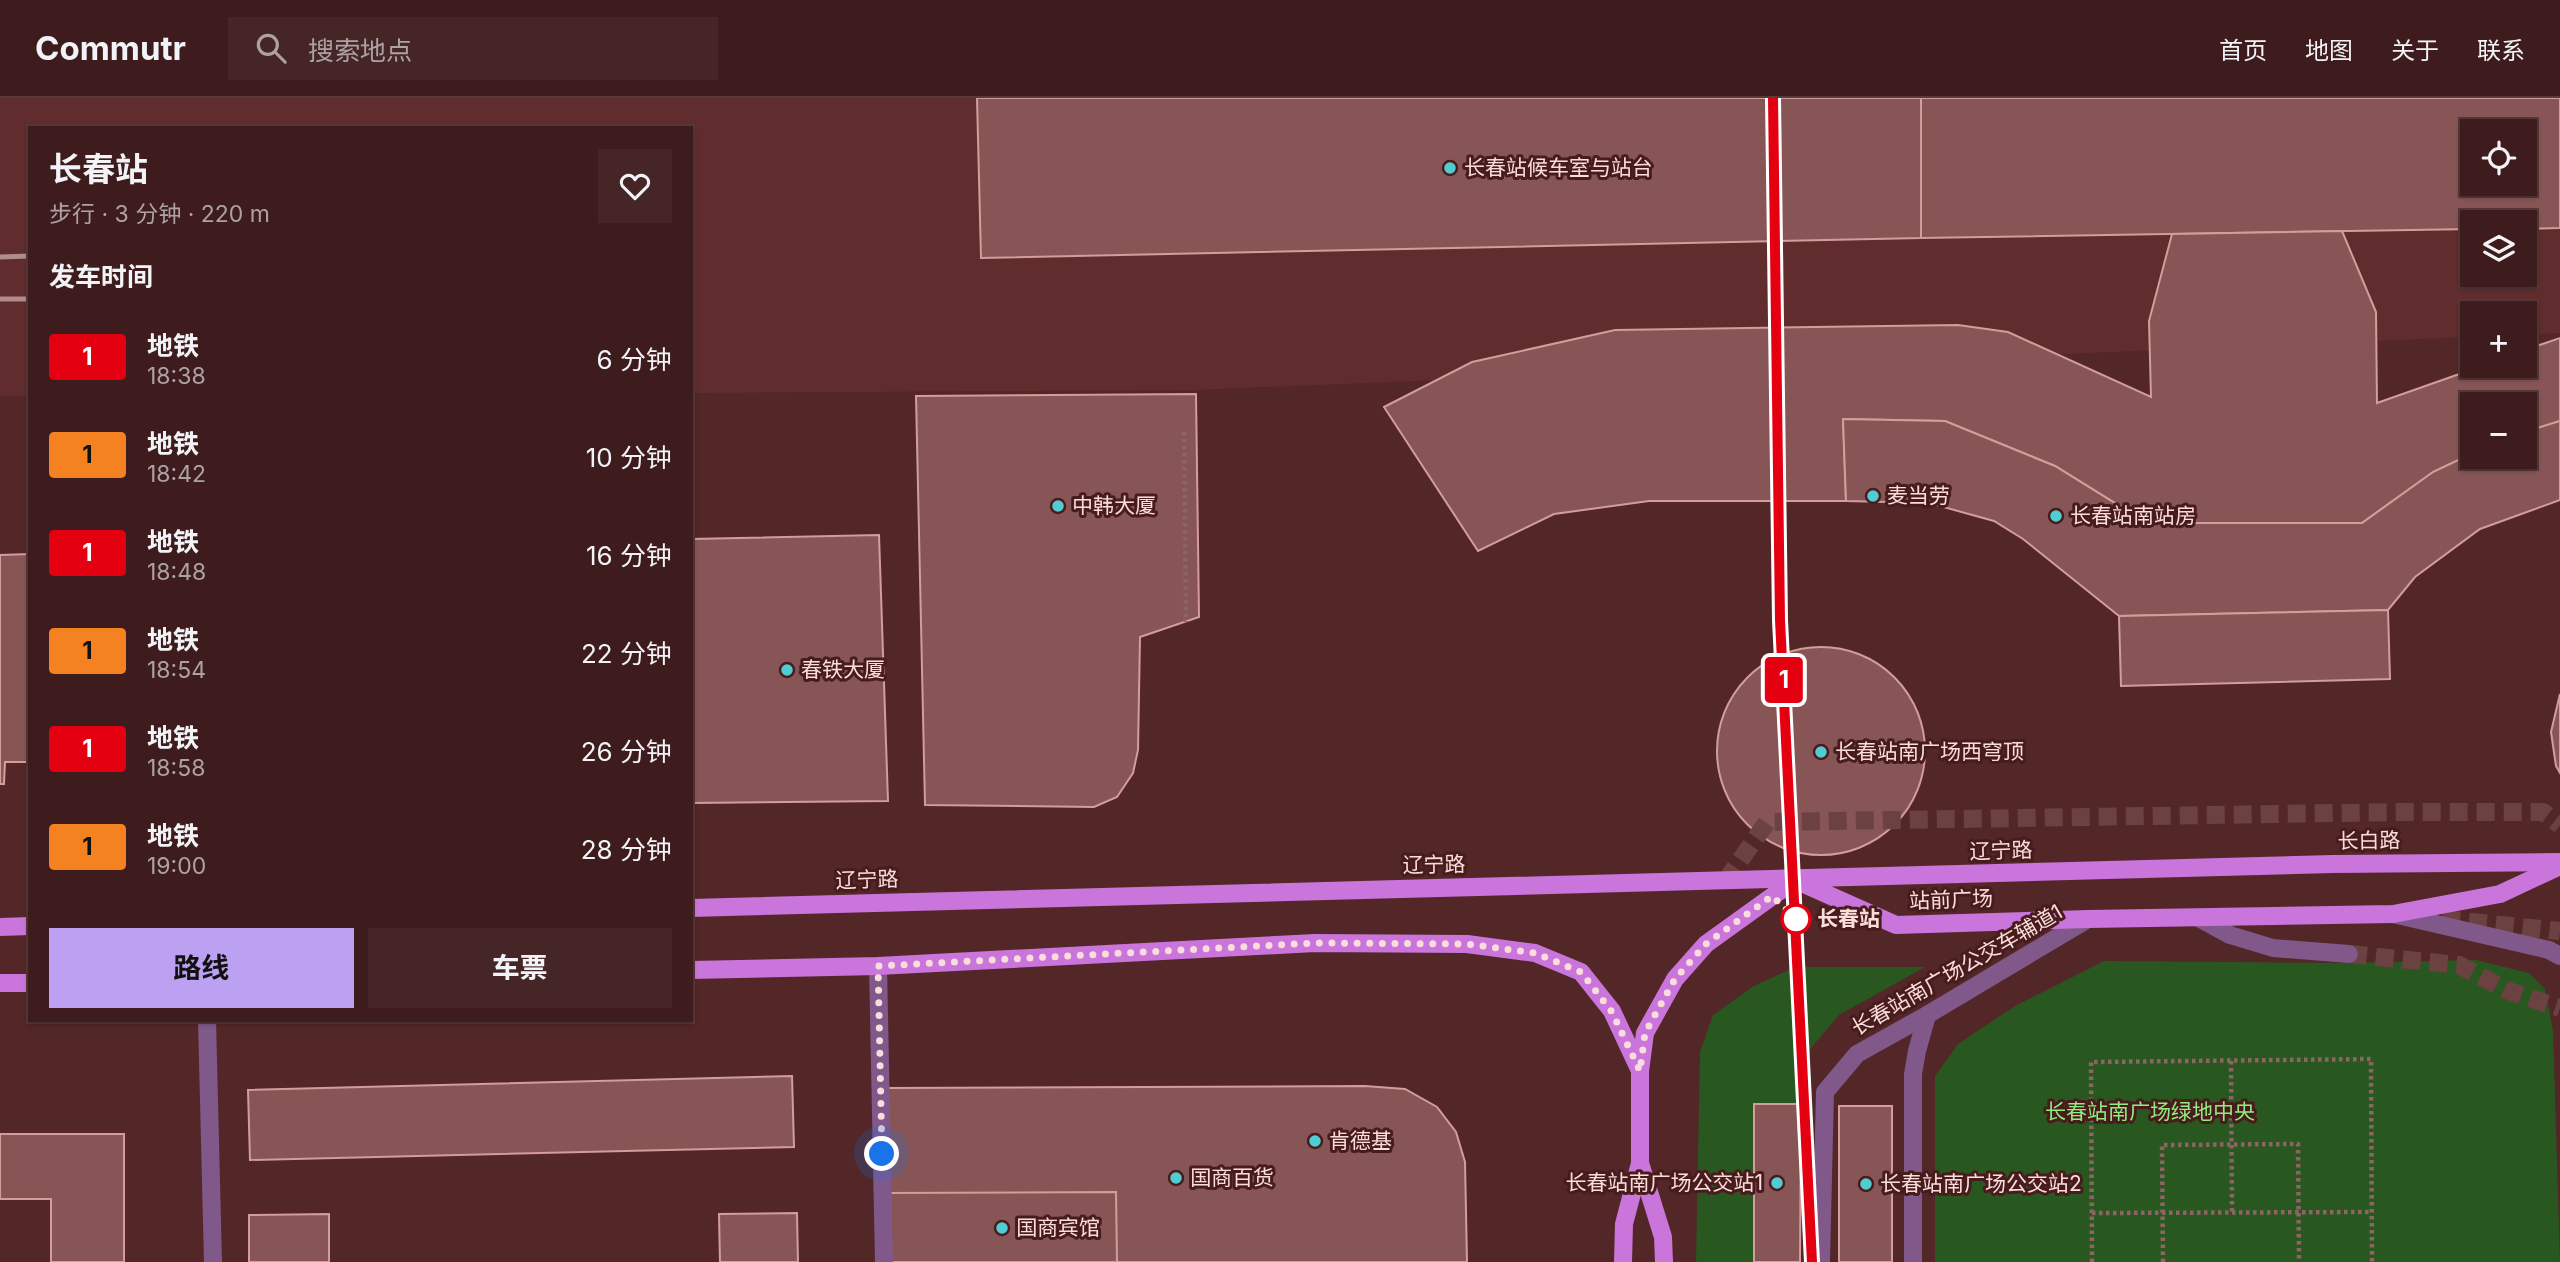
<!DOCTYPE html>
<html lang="zh">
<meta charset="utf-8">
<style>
:root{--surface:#3e1c1d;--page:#452526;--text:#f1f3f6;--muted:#ada1a4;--line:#573a3b;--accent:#bca0f2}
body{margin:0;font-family:Inter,"Noto Sans SC",sans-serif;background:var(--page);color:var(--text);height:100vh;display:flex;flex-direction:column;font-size:26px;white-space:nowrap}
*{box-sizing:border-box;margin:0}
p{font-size:23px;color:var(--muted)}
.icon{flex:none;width:38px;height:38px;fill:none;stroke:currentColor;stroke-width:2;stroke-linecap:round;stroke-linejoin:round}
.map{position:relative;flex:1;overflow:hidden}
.details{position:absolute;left:28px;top:28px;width:665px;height:896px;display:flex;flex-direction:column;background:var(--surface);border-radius:0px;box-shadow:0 2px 5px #0004,0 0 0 2px var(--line)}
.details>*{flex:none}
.badge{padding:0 14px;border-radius:5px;font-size:24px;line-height:46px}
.tools{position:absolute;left:2460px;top:21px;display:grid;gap:14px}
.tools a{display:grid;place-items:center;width:77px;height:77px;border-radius:0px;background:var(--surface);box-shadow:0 2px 5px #0004,0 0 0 2px var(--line);font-size:35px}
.you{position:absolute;width:35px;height:35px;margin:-18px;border:5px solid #fff;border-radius:50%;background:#1a73e8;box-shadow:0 0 0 10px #1a73e833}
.map>.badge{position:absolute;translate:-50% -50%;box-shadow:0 0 0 4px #fff}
h2{padding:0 21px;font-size:26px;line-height:63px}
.round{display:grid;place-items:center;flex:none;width:74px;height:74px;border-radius:0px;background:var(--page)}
.overview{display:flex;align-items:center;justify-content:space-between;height:119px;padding:0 21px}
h1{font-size:33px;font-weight:700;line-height:52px}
.button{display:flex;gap:14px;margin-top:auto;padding:14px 21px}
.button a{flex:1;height:80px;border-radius:0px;background:var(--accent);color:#111;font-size:28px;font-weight:700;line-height:80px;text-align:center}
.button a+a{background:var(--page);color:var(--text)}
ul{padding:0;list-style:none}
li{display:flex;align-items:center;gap:21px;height:98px;padding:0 21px}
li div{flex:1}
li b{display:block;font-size:26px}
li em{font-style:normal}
li .badge{min-width:77px;font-weight:700;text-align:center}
header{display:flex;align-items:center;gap:42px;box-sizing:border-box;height:98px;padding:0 35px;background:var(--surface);border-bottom:2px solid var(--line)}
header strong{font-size:33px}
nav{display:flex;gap:38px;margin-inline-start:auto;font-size:24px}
.search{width:490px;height:63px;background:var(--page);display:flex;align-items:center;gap:18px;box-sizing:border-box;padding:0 24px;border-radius:0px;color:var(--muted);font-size:26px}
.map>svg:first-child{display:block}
.built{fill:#612c2d;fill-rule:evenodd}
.green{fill:#295720}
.building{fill:#875555;stroke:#d49c9b;stroke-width:2;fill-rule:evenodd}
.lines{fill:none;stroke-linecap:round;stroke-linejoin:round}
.minor-tunnel{stroke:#6c4142;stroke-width:18;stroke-dasharray:18 9;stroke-linecap:butt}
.path{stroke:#8c6464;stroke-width:4.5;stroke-dasharray:3.5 3.5;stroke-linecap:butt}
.minor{stroke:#805889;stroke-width:18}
.major{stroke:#c975db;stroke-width:18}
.rail{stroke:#b08c8c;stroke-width:5}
.line-casing{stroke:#fff;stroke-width:16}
.line{stroke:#e50011;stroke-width:10}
.walk{stroke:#fadcdb;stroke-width:7;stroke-dasharray:0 12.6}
.poi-dot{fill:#51ccd3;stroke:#481c1d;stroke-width:2.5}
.stop-dot{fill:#fff;stroke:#e50011;stroke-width:3.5}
.labels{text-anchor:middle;stroke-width:6;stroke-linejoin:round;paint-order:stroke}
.poi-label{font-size:21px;fill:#fadcdb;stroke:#481c1d;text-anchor:start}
.street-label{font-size:21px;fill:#fadcdb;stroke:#481c1d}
.stop-label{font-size:21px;font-weight:bold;fill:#fadcdb;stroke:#481c1d;text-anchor:start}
.park-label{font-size:21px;fill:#91eb7f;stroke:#481c1d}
</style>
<header>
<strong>Commutr</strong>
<div class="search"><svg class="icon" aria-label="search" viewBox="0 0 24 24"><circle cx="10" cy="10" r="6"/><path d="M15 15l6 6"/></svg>搜索地点</div>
<nav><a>首页</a><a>地图</a><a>关于</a><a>联系</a></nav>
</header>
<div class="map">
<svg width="2560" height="1164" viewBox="0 0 2560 1164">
<rect width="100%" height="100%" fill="#532627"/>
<!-- built -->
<path class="built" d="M 0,0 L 2560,0 L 2560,235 L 2525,237 L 2525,215 L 2473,215 L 2473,239 L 1195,292 L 691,295 L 691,30 L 30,30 L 30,298 L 0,298 ZM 2473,33 L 2525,33 L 2525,86 L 2473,86 ZM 2473,124 L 2525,124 L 2525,177 L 2473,177 Z"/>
<!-- green -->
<g class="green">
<polygon points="2476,862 2529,875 2545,891 2553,932 2560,1164 1935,1164 1935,978 1958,946 2015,908 2104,863 2345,865"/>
<polygon points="1795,869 1925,869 1839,917 1805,957 1800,1164 1696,1164 1700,954 1713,917 1754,888"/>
</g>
<!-- building -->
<g class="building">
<polygon points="977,0 1921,0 1921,140 981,160"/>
<path d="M 1921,0 L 2560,0 L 2560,130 L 2525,131 L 2525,124 L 2473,124 L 2473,131 L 1921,140 ZM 2473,33 L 2525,33 L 2525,86 L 2473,86 Z"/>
<polygon points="2342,133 2376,214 2377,305 2482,268 2525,268 2525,252 2560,240 2560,323 2525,334 2525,306 2473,306 2473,355 2433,374 2362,425 2147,425 2055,368 1945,323 1843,321 1846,403 1649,403 1554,416 1478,453 1384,309 1472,264 1615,232 1958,227 2008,234 2151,299 2149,223 2172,136"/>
<polygon points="1196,296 1199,519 1140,539 1138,652 1133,675 1117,699 1094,709 925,707 916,298"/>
<polygon points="1843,321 1945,323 2055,368 2147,425 2362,425 2433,374 2473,355 2473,359 2525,359 2525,334 2560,323 2560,402 2480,431 2415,479 2388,512 2119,518 2023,441 1994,423 1929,405 1846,403"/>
<polygon points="879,437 888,703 691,705 691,441"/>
<polygon points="30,456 30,664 5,664 4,686 0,686 0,457"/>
<polygon points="2388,512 2390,581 2121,588 2119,518"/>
<circle cx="1821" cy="653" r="104"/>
<polygon points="2560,596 2560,675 2556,668 2551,634"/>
<polygon points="792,978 794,1049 250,1062 248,992"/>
<polygon points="1365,988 1405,991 1437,1009 1456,1034 1465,1064 1467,1164 887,1164 885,990"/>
<polygon points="1754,1006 1801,1006 1800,1164 1754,1164"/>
<rect x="1839" y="1008" width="53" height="156"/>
<polygon points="0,1036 124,1036 124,1164 51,1164 51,1101 0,1101"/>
<polygon points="1116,1094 1117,1164 887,1164 886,1095"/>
<polygon points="797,1115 798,1164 720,1164 719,1116"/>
<polygon points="329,1116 329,1164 249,1164 249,1117"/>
</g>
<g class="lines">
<!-- minor-tunnel -->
<g class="minor-tunnel">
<polyline points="1725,784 1767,724 2401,714 2543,714 2560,727"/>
<polyline points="2442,821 2560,833"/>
<polyline points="2349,856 2459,867 2506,892 2560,910"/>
</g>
<!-- path -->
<g class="path">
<polyline points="1184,334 1186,524"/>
<polyline points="2231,963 2232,1114"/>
<polyline points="2092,1115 2372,1114"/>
<polyline points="2092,1164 2091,964 2371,961 2372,1164"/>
<polyline points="2163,1164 2162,1047 2298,1046 2299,1164"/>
</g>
<!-- minor -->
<g class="minor">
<polyline points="2393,816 2549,852 2560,858"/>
<polyline points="2199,820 2230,837 2273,850 2349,856"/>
<polyline points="878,868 884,1164"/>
<polyline points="207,922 213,1164"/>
<polyline points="1821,1164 1825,994 1857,956 1927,917 2088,821"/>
<polyline points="1913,1164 1913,976 1917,953 1927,917"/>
</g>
<!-- major -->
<g class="major">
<polyline points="691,810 2333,766 2560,764"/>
<polyline points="0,829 30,828"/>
<polyline points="691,872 878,868 1315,845 1467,846 1535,855 1581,874 1612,913 1640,973"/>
<polyline points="0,885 30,885"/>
<polyline points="1623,1164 1624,1126 1640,1065"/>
<polyline points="1664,1164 1663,1139 1640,1065 1640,973 1645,935 1675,881 1706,846 1795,782 1896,827 2088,821 2393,816 2500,796 2560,768"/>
</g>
<!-- rail -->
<g class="rail">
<polyline points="0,159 30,158"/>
<polyline points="0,201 30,201"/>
</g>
</g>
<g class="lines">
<defs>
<polyline id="line" points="1773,0 1780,522 1812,1164"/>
</defs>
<!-- line casing -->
<use href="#line" class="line-casing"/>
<!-- line -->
<use href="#line" class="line"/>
<!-- walk -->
<polyline class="walk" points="882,1056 878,868 1315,845 1467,846 1535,855 1581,874 1612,914 1640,973 1645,935 1675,881 1706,846 1772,798 1796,821"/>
</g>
<!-- markers -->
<g class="poi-dot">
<circle cx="1450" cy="70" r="7"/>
<circle cx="1873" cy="398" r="7"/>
<circle cx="1058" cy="408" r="7"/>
<circle cx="2056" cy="418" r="7"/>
<circle cx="787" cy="572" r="7"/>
<circle cx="1821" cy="654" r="7"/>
<circle cx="1315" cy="1043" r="7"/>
<circle cx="1176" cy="1080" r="7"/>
<circle cx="1777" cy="1085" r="7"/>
<circle cx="1866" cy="1086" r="7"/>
<circle cx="1002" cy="1130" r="7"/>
</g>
<circle class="stop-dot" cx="1796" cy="821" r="14"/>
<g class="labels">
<!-- poi labels -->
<g class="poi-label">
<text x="1464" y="77">长春站候车室与站台</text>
<text x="1887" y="405">麦当劳</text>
<text x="1072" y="415">中韩大厦</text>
<text x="2070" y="425">长春站南站房</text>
<text x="801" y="579">春铁大厦</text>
<text x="1835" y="661">长春站南广场西穹顶</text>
<text x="1329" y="1050">肯德基</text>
<text x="1190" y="1087">国商百货</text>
<text x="1763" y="1092" text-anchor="end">长春站南广场公交站1</text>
<text x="1880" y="1093">长春站南广场公交站2</text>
<text x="1016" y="1137">国商宾馆</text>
</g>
<!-- street labels -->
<g class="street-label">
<text transform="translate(2369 743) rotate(-1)" y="7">长白路</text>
<text transform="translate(2001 753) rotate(-2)" y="7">辽宁路</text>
<text transform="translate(1434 767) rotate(-1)" y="7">辽宁路</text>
<text transform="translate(867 782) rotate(-2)" y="7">辽宁路</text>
<text transform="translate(1951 802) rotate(-2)" y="7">站前广场</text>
<text transform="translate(1957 872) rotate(-30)" y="7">长春站南广场公交车辅道1</text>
</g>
<!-- stop labels -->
<g class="stop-label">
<text x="1817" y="828">长春站</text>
</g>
<!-- park labels -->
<g class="park-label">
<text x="2150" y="1021">长春站南广场绿地中央</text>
</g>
</g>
</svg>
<div class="tools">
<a><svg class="icon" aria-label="locate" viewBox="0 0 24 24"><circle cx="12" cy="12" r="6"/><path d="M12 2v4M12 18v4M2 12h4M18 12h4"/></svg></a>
<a><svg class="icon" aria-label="layers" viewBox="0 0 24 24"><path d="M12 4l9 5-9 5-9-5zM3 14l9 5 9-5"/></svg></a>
<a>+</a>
<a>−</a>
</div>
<div class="you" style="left:882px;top:1056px"></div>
<b class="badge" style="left:1784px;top:582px;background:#e50011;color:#fff">1</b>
<section class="details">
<div class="overview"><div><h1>长春站</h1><p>步行 · 3 分钟 · 220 m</p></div><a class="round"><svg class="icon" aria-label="heart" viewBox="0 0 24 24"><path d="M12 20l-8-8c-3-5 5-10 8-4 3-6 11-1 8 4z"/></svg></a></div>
<h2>发车时间</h2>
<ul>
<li><span class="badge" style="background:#e50011;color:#fff">1</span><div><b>地铁</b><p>18:38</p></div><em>6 分钟</em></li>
<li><span class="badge" style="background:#f58220;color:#111">1</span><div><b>地铁</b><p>18:42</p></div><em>10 分钟</em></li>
<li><span class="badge" style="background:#e50011;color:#fff">1</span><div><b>地铁</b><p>18:48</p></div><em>16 分钟</em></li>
<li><span class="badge" style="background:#f58220;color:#111">1</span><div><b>地铁</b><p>18:54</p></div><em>22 分钟</em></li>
<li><span class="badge" style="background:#e50011;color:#fff">1</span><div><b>地铁</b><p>18:58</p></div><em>26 分钟</em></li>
<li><span class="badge" style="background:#f58220;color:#111">1</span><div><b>地铁</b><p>19:00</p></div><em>28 分钟</em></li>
</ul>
<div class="button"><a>路线</a><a>车票</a></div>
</section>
</div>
